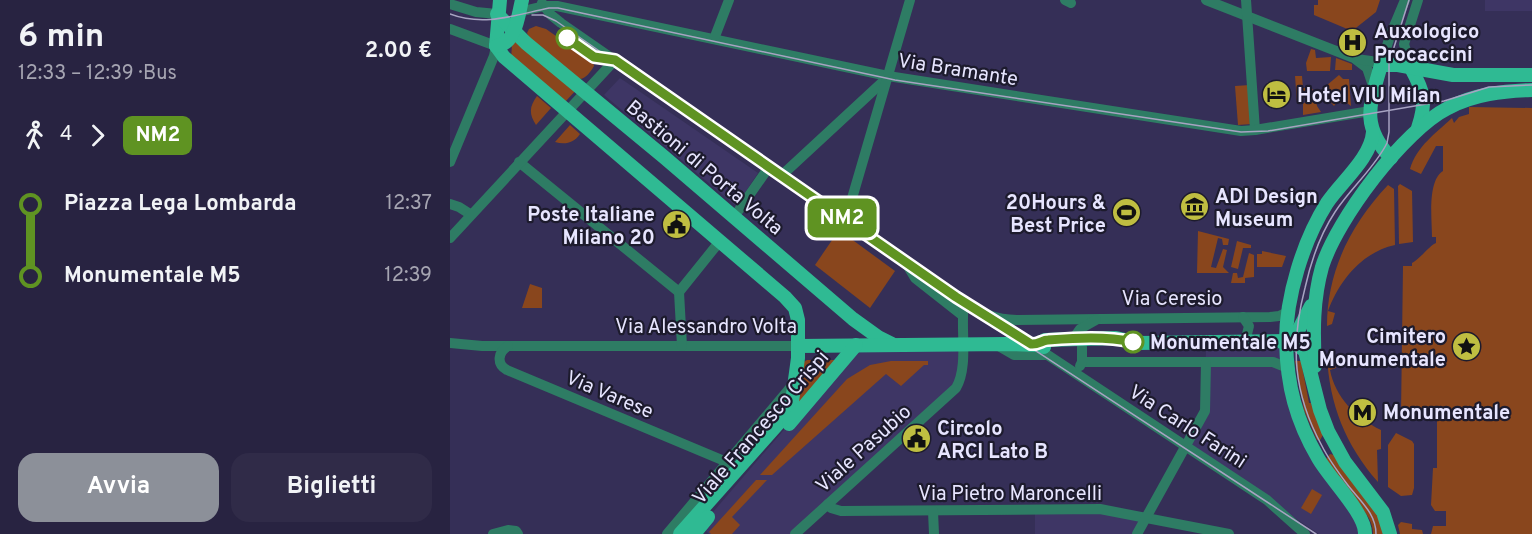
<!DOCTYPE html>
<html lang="it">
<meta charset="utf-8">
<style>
:root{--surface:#282341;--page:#302b48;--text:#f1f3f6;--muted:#a5a4b1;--accent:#8c9099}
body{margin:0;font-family:Overpass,sans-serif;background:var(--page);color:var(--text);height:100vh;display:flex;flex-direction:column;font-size:22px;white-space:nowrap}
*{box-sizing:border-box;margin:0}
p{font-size:20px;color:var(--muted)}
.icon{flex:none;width:33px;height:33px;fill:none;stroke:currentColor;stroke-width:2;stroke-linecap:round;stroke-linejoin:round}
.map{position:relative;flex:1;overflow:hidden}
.drawer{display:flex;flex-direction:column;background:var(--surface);width:450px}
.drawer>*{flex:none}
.badge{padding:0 12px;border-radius:9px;font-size:21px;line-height:39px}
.map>.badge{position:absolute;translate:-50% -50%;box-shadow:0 0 0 3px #fff}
.legs{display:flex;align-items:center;gap:9px;height:66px;padding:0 18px;font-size:20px}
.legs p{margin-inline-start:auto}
.summary{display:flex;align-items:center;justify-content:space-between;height:102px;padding:0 18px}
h1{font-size:33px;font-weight:700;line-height:45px}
.action{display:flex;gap:12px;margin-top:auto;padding:12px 18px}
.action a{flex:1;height:69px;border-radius:18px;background:var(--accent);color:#fff;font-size:24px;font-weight:700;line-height:69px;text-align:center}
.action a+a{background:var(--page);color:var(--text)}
ul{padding:0 18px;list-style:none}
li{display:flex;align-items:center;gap:21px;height:72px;font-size:22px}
li i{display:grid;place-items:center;width:9px;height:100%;margin:0 8px;background:currentColor}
li i::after{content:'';width:15px;height:15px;margin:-8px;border:4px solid;border-radius:50%;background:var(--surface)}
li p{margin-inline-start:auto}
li:first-child i{background:linear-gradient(#0000 50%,currentColor 0)}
li:last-child i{background:linear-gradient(currentColor 50%,#0000 0)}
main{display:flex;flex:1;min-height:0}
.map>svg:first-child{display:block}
.built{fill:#3e3665}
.green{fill:#89461d}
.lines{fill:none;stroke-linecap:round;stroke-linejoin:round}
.minor{stroke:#2e7c64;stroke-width:10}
.major{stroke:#2fba93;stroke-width:14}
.tram{stroke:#a7a3c2;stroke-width:1.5}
.line-1-casing{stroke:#fff;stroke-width:14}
.line-1{stroke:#5f9322;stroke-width:9}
.stop-1-dot{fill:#fff;stroke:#5f9322;stroke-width:3}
.labels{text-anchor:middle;stroke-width:4.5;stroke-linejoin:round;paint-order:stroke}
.poi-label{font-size:20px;font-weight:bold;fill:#e7e5ff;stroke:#1d1b2d;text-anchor:start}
.street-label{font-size:20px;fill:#e7e5ff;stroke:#1d1b2d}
.stop-label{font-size:20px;font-weight:bold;fill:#e7e5ff;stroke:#1d1b2d;text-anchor:start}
</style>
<main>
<section class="drawer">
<div class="summary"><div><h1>6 min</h1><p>12:33 – 12:39 · Bus</p></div><b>2.00 €</b></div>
<div class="legs"><svg class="icon" aria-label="walk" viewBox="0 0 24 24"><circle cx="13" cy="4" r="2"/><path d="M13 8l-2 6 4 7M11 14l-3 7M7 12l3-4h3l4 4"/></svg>4<svg class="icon" aria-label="forward" viewBox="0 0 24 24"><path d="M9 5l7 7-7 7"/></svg><b class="badge" style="background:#5f9322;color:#fff">NM2</b></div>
<ul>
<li><i style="color:#5f9322"></i><b>Piazza Lega Lombarda</b><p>12:37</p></li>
<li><i style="color:#5f9322"></i><b>Monumentale M5</b><p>12:39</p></li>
</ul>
<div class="action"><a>Avvia</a><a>Biglietti</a></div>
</section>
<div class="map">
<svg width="1082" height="534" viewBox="0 0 1082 534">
<rect width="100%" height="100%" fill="#352f57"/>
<!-- built -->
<g class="built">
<rect x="1035" y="0" width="47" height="11"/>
<polygon points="170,78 308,173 286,206 154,95"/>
<polygon points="835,342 841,401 915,534 869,534 736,446 755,411 756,344"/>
<polygon points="512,344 509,382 345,534 259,534 251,526 406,346"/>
<polygon points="650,509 696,518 687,534 585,534 585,511"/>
</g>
<!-- green -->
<g class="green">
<polygon points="868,0 930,0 926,12 902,31 864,15 864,5 868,5"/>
<path d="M 86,26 L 96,29 L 143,62 L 144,66 C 141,71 136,79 129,79 L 79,37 L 77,33 L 79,29 Z"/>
<polygon points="66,40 128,88 115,102 61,60 62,44"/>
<polygon points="861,49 865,50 866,58 881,57 880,71 857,71 856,63"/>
<polygon points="886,58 902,64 902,70 885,70"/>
<polygon points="889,75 893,79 899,79 901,106 894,101 891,103 888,101 884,106 870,91"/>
<polygon points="845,76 852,76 853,88 861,87 863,90 847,103"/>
<polygon points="800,85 802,124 788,125 785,86"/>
<polygon points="866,93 872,99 866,99 867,106 871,112 853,115 853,104"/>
<path d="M 87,96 L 101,108 L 86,125 C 79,114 79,107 87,96 Z"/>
<path d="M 1019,107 L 1082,108 L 1082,534 L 981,534 L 983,526 L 996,526 L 996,511 L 985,511 L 981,505 L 983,468 L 987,468 L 987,414 L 951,414 L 953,266 L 962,266 L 962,263 C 971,258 980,245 986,243 L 986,237 L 982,237 C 982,220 977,181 993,171 L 993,146 L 986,146 L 971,174 L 960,169 C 967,146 985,134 1002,118 L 1004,123 L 1009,117 L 1019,114 Z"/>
<path d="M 120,125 L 130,134 C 124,143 115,145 105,142 Z"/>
<polygon points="950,184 962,191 963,242 949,244 948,186"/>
<path d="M 938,185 L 944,189 L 945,245 C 912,252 889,281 878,311 L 885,313 L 882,324 L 877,326 C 877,271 901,224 938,185 Z"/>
<polygon points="389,230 445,271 420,308 365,265"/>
<polygon points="748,231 779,239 778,245 773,245 772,239 768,238 761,267 766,268 773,249 777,250 773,267 779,273 747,273"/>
<polygon points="787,241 801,245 801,248 793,248 788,269 781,267"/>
<polygon points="812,251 836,256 832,267 807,267 807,254 812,254"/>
<polygon points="799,253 804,255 804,277 795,278 795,283 781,283 783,273 787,273 788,278 793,277"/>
<polygon points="80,284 92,288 92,308 72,308"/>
<path d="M 877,355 L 882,358 L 886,368 L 880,370 C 885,397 906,418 931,430 L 931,449 L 927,450 L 928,482 C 896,446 879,404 877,355 Z"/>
<polygon points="357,360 392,360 350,404 348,400 352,363"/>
<polygon points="441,361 478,361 478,365 474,365 451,386 436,374 322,475 310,475 397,379 420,365"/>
<polygon points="845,361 851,361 859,403 861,403 873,435 870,440 867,440 854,410"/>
<polygon points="946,433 962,441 964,444 964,488 962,495 951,496 938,487 938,445"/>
<path d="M 880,454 L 884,455 C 902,478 930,504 933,534 L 923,534 C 923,515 907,505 897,490 C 890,480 883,469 876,459 Z"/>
<polygon points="306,480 317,480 282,517 290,525 282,534 261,534 259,532"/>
<polygon points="862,489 872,495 861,514 851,508"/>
<polygon points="951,522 962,524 962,529 972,530 973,534 950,534 948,525"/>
</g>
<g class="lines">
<!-- minor -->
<g class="minor">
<polyline points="615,0 621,3"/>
<polyline points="756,0 904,58 917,68 924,89"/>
<polyline points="796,0 805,130"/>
<path d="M 92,3 L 101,15 L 111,23 L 506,297 C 528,310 540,320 567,320 L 820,317 L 829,316 L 840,311"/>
<polyline points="0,4 26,12 47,14"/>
<polyline points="69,12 94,6 107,6 438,76 791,131 805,130 920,111"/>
<polyline points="0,29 46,46 44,56 0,162"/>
<polyline points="264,39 279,0"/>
<polyline points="906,59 921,61 931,65 940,36 955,0"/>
<polyline points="961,68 954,44 968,0"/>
<polyline points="69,162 229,292"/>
<polyline points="331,176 438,77"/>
<polyline points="0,204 9,207 20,214"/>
<polyline points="284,217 319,167"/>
<polyline points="393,219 398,212 460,0"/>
<polyline points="0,238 165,60"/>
<polyline points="456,263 465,278 512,315"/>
<polyline points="793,317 799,326 795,342"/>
<polyline points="623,339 630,329 646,320"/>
<polyline points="0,343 32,346 348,346"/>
<polyline points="545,344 564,355 597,355"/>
<path d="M 58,346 C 48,352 46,364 57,370 L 272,460 L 276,464"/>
<polyline points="232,346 229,292 270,241"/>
<polyline points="584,346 817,500 855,534"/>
<polyline points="632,362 823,362 838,368"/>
<polyline points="630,366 632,362 632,347"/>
<polyline points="378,504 381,508 391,511 650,509 779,534"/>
<polyline points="483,511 484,534"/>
<polyline points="43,534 58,530 66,531 68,534"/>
<polyline points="217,534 345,382"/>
<path d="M 345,534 L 506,388 C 519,366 510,328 514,302"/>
<polyline points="687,534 755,411 756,362"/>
</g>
<!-- major -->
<g class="major">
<polyline points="50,0 46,46 54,57 335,297 345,308 348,320 348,358 341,409 230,534"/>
<polyline points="47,14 76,43 214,157 403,319 428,337 442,344"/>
<path d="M 46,46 C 66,44 68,16 72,0"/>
<path d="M 961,68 C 974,92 977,101 968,128"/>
<path d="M 941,158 C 910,125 920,104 931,65 L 948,65 L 1003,75 L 1082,75"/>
<polyline points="836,341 849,329 861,306"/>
<polyline points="587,345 595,340 666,338 688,343 836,341 847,345 855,351 870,410 878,431 895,462 933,512 940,534"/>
<polyline points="348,346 558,344 587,345 594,347"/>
<path d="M 865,366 C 863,332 863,299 872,267 C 887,219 954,130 998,108 C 1024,94 1053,91 1082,90"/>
<polyline points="339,424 406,345"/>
<polyline points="244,534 258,517"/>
<path d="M 915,534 C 916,514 879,478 868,458 C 846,420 837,386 836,341 C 836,297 853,241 877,203 C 891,182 921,158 923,132"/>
</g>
<!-- tram -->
<g class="tram">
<path d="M 0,14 C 34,27 65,15 99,8 L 108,8 L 445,80 L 791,132 L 818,131 L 994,101 L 1039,87 L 1082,85"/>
<polyline points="82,15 93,15 106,21 505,298 866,534"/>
<path d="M 926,534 C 926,513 909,500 897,484 C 888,472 879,460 872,446 C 843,393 840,345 855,288 C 861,261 869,236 885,212 C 900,189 926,166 937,143 L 939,132 L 939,63 L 959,0"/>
</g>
</g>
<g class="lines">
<defs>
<path id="line-1" d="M 117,38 L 144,57 L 165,60 L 506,297 L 581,344 C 588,345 592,340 598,340 C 626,338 656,336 683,342"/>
</defs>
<!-- line-1 casing -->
<use href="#line-1" class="line-1-casing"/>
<!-- line-1 -->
<use href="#line-1" class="line-1"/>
</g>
<!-- icons -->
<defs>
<symbol id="hospital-disc" viewBox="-11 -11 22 22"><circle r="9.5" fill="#bfbe41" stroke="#1d1b2d"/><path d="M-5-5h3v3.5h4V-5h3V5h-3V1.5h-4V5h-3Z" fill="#111"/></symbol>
<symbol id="hotel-disc" viewBox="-11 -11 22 22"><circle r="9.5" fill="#bfbe41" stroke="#1d1b2d"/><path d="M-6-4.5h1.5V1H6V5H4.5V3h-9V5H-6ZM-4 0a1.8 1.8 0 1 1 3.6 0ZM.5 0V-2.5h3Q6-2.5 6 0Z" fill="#111"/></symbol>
<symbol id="museum-disc" viewBox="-11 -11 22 22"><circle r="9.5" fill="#bfbe41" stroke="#1d1b2d"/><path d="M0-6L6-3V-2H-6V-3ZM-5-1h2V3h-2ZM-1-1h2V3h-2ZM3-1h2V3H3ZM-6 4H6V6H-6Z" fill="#111"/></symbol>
<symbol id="stadium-disc" viewBox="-11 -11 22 22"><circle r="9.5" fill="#bfbe41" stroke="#1d1b2d"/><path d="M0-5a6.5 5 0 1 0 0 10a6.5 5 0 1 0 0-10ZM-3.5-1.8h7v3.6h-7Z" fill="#111"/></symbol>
<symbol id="civic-disc" viewBox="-11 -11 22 22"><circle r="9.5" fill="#bfbe41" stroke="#1d1b2d"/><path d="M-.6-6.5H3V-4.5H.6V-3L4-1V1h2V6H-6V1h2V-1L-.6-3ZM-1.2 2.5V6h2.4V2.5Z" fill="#111"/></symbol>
<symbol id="sight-disc" viewBox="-11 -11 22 22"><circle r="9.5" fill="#bfbe41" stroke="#1d1b2d"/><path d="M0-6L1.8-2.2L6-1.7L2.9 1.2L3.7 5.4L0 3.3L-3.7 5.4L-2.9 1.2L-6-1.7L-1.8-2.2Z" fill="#111"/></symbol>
<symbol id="metro-disc" viewBox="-11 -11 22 22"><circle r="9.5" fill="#bfbe41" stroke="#1d1b2d"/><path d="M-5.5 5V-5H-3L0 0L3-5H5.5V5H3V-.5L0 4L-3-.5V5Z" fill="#111"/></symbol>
</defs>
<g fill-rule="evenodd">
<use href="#hospital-disc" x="886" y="26" width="33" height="33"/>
<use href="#hotel-disc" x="810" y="78" width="33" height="33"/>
<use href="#museum-disc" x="728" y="190" width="33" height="33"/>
<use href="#stadium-disc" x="660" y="196" width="33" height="33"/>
<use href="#civic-disc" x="210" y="208" width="33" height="33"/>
<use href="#sight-disc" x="1000" y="330" width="33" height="33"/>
<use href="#metro-disc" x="896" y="396" width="33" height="33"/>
<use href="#civic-disc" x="450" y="422" width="33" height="33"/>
</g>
<!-- markers -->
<g class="stop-1-dot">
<circle cx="117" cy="38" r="10"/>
<circle cx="683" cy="342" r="10"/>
</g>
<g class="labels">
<!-- poi labels -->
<g class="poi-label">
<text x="924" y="38">Auxologico<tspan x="924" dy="23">Procaccini</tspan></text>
<text x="847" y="102">Hotel VIU Milan</text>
<text x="765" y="203">ADI Design<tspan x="765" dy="23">Museum</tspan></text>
<text x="656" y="209" text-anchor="end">20Hours &amp;<tspan x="656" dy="23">Best Price</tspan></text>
<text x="205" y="221" text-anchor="end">Poste Italiane<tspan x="205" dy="23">Milano 20</tspan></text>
<text x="996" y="343" text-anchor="end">Cimitero<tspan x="996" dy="23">Monumentale</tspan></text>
<text x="933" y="419">Monumentale</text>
<text x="487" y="435">Circolo<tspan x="487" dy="23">ARCI Lato B</tspan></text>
</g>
<!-- street labels -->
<g class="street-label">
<text transform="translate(508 69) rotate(9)" y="7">Via Bramante</text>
<text transform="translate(255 167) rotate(40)" y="7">Bastioni di Porta Volta</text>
<text x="722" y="305">Via Ceresio</text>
<text x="256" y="333">Via Alessandro Volta</text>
<text transform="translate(160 394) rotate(23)" y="7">Via Varese</text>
<text transform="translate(738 426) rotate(33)" y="7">Via Carlo Farini</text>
<text transform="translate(310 427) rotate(-49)" y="7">Viale Francesco Crispi</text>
<text transform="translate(413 448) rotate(-42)" y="7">Viale Pasubio</text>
<text x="560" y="500">Via Pietro Maroncelli</text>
</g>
<!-- stop labels -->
<g class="stop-label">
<text x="700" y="349">Monumentale M5</text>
</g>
</g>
</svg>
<b class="badge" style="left:392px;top:218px;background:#5f9322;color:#fff">NM2</b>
</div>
</main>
